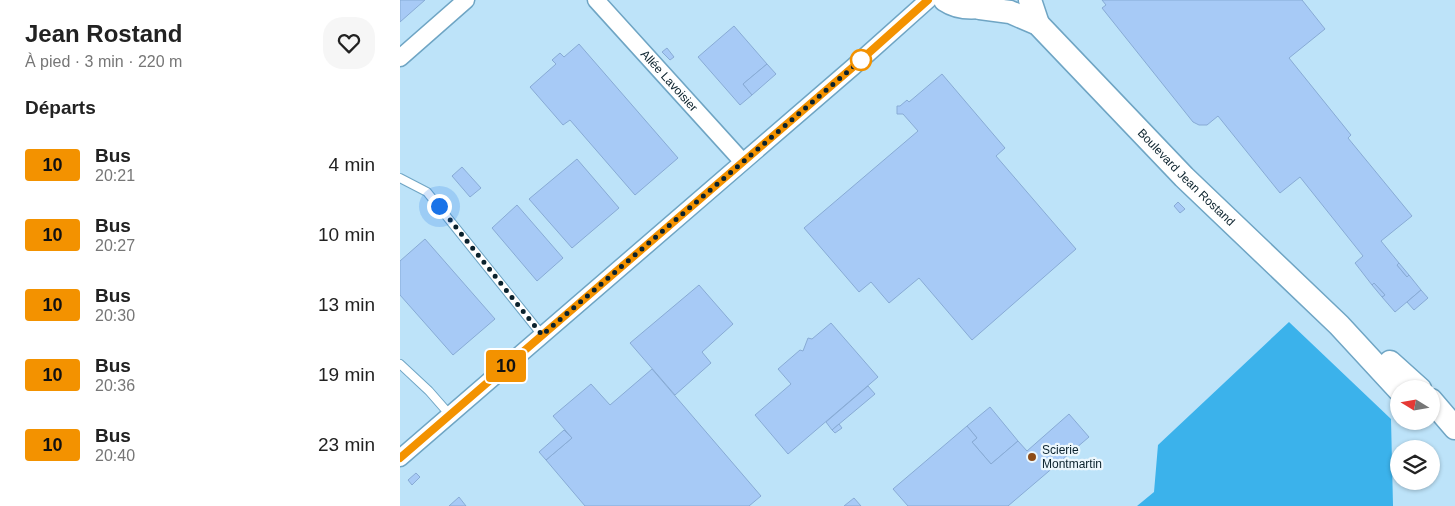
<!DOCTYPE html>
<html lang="fr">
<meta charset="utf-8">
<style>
:root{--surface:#fff;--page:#f6f6f6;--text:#222;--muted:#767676}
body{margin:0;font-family:Arial,sans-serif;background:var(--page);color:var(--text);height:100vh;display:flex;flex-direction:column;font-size:19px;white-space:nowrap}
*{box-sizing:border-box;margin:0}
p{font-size:16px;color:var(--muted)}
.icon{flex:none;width:28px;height:28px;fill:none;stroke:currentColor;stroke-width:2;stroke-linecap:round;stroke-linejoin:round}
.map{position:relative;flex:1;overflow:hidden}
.drawer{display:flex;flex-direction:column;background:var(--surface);width:400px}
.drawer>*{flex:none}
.badge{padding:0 10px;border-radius:4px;font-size:18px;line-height:32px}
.needle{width:32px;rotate:281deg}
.fabs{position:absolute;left:990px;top:380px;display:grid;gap:10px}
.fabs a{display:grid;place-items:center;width:50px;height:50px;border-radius:50%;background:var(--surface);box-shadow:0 1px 4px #0004;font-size:25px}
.you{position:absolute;width:25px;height:25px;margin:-12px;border:4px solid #fff;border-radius:50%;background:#1a73e8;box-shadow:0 0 0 8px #1a73e833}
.map>.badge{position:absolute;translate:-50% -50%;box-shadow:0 0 0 2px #fff}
h2{padding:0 25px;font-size:19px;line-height:45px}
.round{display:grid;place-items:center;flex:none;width:52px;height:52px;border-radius:20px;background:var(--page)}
.overview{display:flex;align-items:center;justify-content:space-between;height:85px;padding:0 25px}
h1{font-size:24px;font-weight:600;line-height:38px}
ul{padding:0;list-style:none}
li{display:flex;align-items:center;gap:15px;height:70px;padding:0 25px}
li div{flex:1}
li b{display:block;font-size:19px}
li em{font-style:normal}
li .badge{min-width:55px;font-weight:700;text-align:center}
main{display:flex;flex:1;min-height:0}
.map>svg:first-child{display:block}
.built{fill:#bde3f9;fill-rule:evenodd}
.forest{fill:#3bb2eb}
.building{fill:#a7caf6;stroke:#88abd5}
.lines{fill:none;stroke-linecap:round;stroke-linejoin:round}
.service-casing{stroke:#6fa5c4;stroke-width:10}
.minor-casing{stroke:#6fa5c4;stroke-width:19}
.secondary-casing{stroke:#6fa5c4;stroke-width:25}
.service{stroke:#fff;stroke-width:8}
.minor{stroke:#fff;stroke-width:16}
.secondary{stroke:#fff;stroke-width:22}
.line-casing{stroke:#fff;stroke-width:11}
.line{stroke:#f39200;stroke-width:8}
.walk{stroke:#0b222d;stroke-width:5;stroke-dasharray:0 9}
.stop-dot{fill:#fff;stroke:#f39200;stroke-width:2.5}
.poi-dot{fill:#8d4b18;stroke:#ecf7fd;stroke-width:2}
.labels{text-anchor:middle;stroke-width:4.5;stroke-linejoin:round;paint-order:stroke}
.street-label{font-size:12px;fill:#0b222d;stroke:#ecf7fd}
.poi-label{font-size:12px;fill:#0b222d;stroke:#ecf7fd;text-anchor:start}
</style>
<main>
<section class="drawer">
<div class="overview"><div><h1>Jean Rostand</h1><p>À pied · 3 min · 220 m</p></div><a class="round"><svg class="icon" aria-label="heart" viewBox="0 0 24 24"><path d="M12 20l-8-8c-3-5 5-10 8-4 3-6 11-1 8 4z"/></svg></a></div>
<h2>Départs</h2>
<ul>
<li><span class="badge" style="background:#f39200;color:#111">10</span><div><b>Bus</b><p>20:21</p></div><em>4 min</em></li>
<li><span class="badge" style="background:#f39200;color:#111">10</span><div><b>Bus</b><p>20:27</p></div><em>10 min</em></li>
<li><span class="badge" style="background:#f39200;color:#111">10</span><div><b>Bus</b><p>20:30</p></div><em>13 min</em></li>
<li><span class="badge" style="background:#f39200;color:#111">10</span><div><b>Bus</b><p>20:36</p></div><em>19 min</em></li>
<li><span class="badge" style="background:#f39200;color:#111">10</span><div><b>Bus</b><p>20:40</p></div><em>23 min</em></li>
</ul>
</section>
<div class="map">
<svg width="1055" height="506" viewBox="0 0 1055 506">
<rect width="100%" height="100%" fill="#d6ebf8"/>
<!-- built -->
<path class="built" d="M 0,0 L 1055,0 L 1055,506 L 0,506 ZM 999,389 L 1031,389 L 1031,421 L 999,421 ZM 999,449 L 1031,449 L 1031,481 L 999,481 Z"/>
<!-- forest -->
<polygon class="forest" points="889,322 991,419 993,506 737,506 754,492 758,445"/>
<!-- building -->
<g class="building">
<polygon points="0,0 25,0 0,22"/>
<polygon points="702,0 902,0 925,29 889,58 951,135 948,138 1012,216 981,241 999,263 997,265 1007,277 1009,275 1021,290 995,312 982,297 985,295 974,283 972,285 955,263 963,256 900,177 880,193 818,116 807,125 799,125 793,122 702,8 706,5"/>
<polygon points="334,26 367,64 343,84 352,95 340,105 298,57"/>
<polygon points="179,44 278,158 235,195 170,120 163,125 130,87 156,64 152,60 160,53 164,57"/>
<polygon points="267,48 274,57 270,60 262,52"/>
<polygon points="367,64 376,74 352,95 343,84"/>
<polygon points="542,74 605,148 596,156 676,249 572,340 519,278 489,303 471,282 459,292 404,228 518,131 503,114 497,114 497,106 500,106 507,100 509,102"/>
<polygon points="177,159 219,208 172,248 129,199"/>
<polygon points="62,167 81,188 70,197 52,176"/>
<polygon points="778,202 785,209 780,213 774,206"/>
<polygon points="117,205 163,258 137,281 92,228"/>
<polygon points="25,239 95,319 53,355 0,295 0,261"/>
<polygon points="999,263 1009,275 1007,277 997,265"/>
<polygon points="974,283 985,295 982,297 972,285"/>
<polygon points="299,285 333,324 302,352 311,363 275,395 230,343"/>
<polygon points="1021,290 1028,298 1014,310 1007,302"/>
<polygon points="431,323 478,377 388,454 355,415 391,384 378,369 400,350 403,351 408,338 412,339"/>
<polygon points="252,369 361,496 349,506 185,506 146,460 172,438 153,416 191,384 210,405"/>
<polygon points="468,386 475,394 432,430 426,422"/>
<polygon points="590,407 618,441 591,464 572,442 577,438 567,426"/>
<polygon points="669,414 689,437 608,506 508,506 493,489 567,426 577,438 572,442 591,464 618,441 627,451"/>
<polygon points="439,424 442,428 435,433 432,430"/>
<polygon points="164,430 172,438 146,460 139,452"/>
<polygon points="16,473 20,477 12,485 8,480"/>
<polygon points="59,497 66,506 49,506"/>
<polygon points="454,498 461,506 444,506"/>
</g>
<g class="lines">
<defs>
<g id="service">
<polyline points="0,178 27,192 142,335"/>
<polyline points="0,364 29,391 50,415"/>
</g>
<g id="minor">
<path id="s1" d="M 196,0 L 342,161"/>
<polyline points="0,58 66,0"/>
<polyline points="0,458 453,67 528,0"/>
</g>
<g id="secondary">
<path d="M 545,0 C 560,10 577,9 594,4"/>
<polyline points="630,0 638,24"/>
<path id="s2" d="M 580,8 L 610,12 L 638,24 L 784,177 L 939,325 L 999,390"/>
<polyline points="990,362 1020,389"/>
<polyline points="1031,400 1055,428"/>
</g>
</defs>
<!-- service casing -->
<use href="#service" class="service-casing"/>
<!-- minor casing -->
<use href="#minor" class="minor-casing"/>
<!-- secondary casing -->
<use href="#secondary" class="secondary-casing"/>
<!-- service -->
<use href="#service" class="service"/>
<!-- minor -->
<use href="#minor" class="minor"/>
<!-- secondary -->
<use href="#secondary" class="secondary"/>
</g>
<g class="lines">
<defs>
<polyline id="line" points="0,458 453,67 528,0"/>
</defs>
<!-- line casing -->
<use href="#line" class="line-casing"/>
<!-- line -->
<use href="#line" class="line"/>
<!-- walk -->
<polyline class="walk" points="39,206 142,335 467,55 461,60"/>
</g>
<!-- markers -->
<circle class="stop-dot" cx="461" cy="60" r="10"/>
<circle class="poi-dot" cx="632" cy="457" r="5"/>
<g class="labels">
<!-- street labels -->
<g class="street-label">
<text dy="4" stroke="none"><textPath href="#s1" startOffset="109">Allée Lavoisier</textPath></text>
<text dy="4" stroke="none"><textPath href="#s2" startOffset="274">Boulevard Jean Rostand</textPath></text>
</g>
<!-- poi labels -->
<g class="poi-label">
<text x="642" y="454">Scierie<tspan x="642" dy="14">Montmartin</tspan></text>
</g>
</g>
</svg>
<div class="fabs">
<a><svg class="needle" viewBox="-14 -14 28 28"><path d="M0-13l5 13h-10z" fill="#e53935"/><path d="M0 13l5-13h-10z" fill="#767676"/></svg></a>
<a><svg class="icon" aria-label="layers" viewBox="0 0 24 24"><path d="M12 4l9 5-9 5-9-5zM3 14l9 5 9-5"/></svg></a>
</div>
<div class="you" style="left:39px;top:206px"></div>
<b class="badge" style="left:106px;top:366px;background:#f39200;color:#111">10</b>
</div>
</main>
